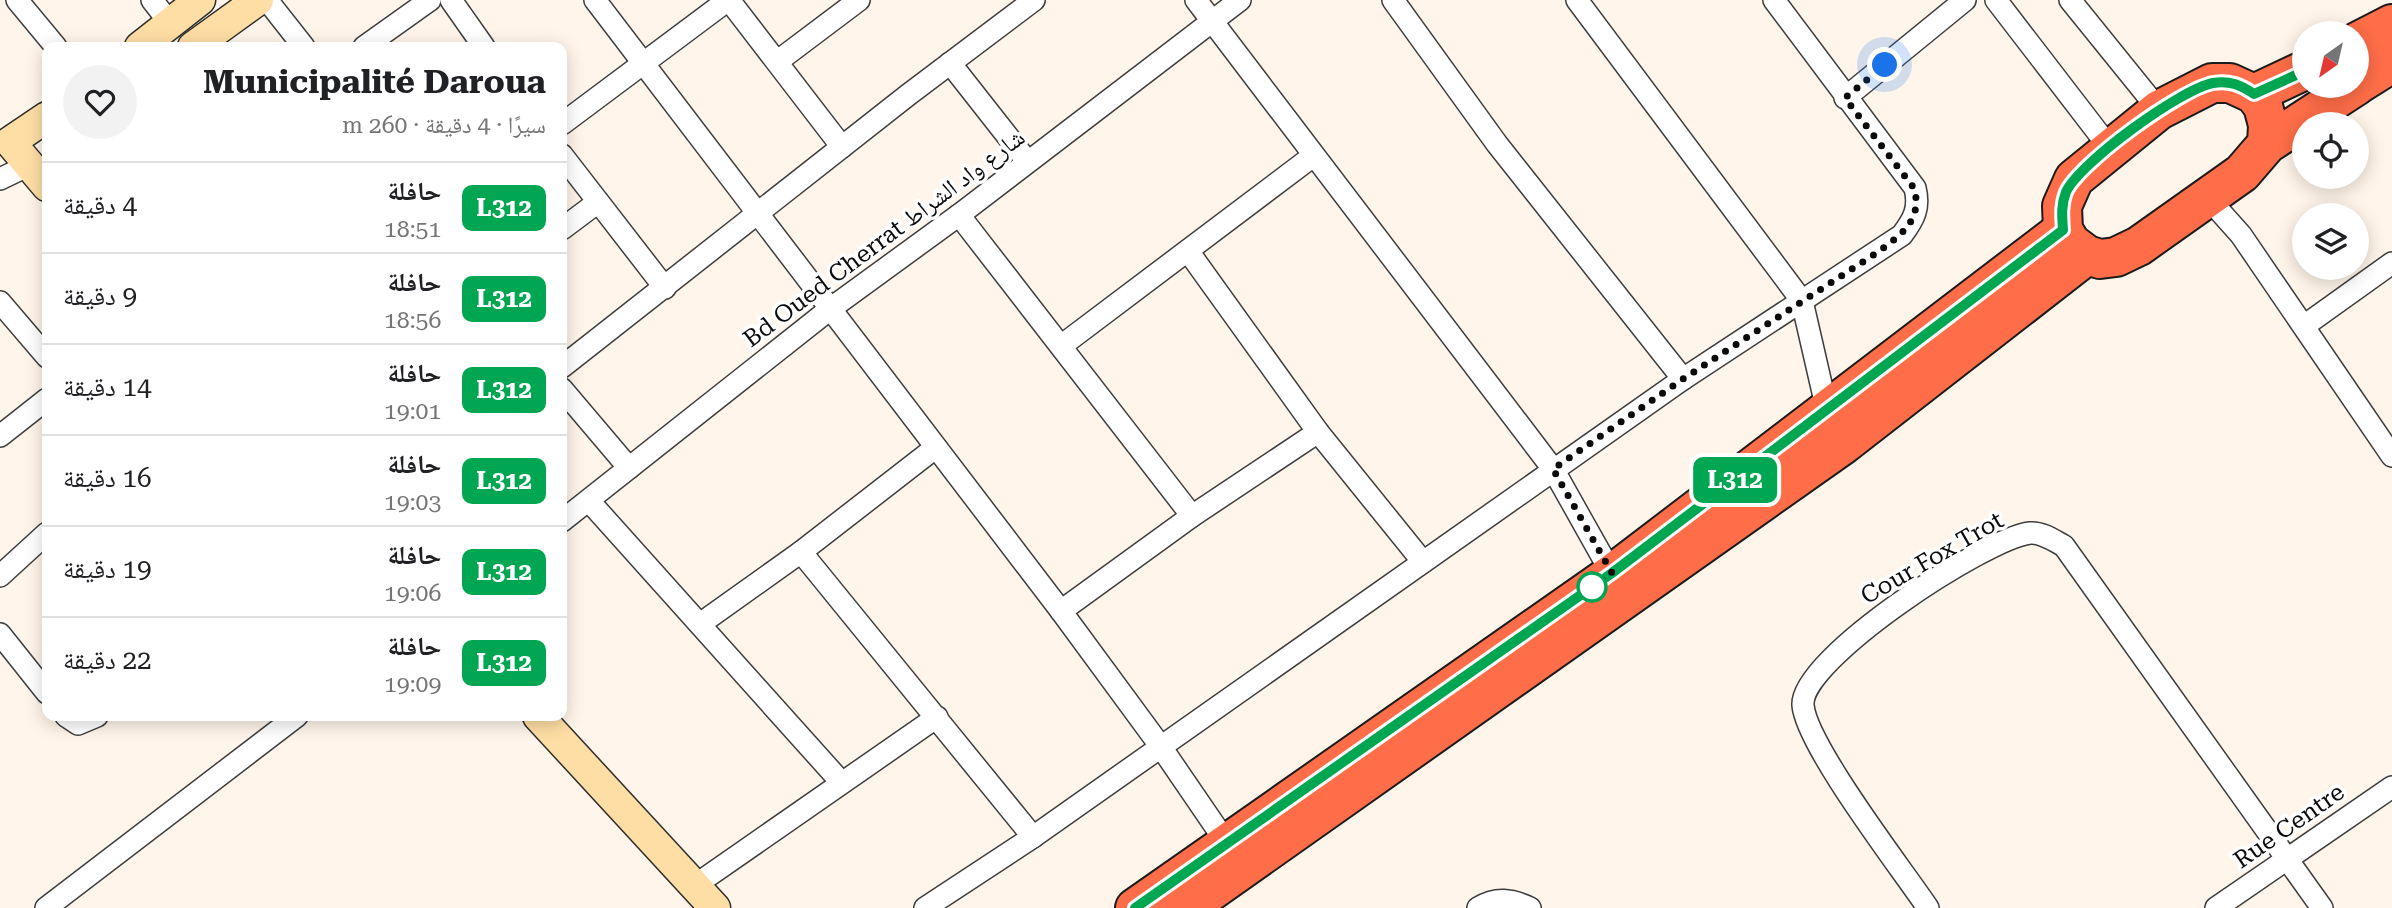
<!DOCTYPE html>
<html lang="ar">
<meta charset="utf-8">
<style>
:root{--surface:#fff;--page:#f2f2f2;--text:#202124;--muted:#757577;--line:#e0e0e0}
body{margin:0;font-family:"Roboto Serif","Noto Naskh Arabic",serif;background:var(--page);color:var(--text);direction:rtl;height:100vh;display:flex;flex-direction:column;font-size:26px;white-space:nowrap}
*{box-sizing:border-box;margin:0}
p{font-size:23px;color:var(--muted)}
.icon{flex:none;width:38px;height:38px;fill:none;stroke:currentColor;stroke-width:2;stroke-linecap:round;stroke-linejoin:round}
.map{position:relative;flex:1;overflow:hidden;direction:ltr}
.details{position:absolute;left:42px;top:42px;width:525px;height:679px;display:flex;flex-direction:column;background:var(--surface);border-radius:14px;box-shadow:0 4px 18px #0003;direction:rtl}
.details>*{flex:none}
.badge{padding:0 14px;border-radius:10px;font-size:24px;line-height:46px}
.needle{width:46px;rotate:214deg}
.controls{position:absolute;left:2292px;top:21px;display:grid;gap:14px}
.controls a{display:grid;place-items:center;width:77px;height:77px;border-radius:50%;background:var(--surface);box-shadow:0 4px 18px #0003;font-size:35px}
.you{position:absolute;width:35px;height:35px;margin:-18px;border:5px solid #fff;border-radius:50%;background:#1a73e8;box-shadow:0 0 0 10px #1a73e833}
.map>.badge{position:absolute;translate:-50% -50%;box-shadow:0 0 0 4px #fff}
.round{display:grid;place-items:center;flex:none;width:74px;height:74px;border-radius:37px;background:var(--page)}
.summary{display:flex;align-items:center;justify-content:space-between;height:119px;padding:0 21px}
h1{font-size:33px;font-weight:700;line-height:52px}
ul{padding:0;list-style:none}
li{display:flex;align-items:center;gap:21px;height:91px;padding:0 21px;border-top:2px solid var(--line)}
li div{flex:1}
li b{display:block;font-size:26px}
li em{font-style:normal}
li .badge{min-width:77px;font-weight:700;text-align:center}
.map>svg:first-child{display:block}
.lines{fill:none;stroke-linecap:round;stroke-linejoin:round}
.street-casing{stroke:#3e3e3e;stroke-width:24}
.secondary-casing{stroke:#2d2d2d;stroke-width:33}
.highway-casing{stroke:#1c1c1c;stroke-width:42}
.street{stroke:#fff;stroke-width:21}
.secondary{stroke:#ffdea5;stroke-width:30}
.highway{stroke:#ff6e48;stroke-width:38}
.line-casing{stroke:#fff;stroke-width:16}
.line{stroke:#00a651;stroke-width:10}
.walk{stroke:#0b0b0b;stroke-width:7;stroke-dasharray:0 12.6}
.stop-dot{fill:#fff;stroke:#00a651;stroke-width:3.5}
.labels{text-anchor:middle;stroke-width:7;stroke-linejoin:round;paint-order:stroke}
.street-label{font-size:24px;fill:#0b0b0b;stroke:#fff}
</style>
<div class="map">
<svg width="2392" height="908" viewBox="0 0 2392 908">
<rect width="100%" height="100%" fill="#fff5ea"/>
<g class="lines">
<defs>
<g id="street">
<polyline points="17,0 56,47"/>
<polyline points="152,0 170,23"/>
<polyline points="267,0 304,47"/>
<polyline points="451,0 484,47"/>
<polyline points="595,0 1061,611 1161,747 1228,845"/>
<polyline points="729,0 842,147"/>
<polyline points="1196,0 1553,469 1612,574"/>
<polyline points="1393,0 1497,144 1683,379"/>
<polyline points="1577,0 1802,301 1827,410"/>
<polyline points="1996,0 2109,147"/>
<polyline points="2070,0 2159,110"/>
<polyline points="364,47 430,0"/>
<polyline points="778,61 859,0"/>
<polyline points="950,63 1027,161"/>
<polyline points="1845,98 1965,0"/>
<polyline points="562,124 728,0"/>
<polyline points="562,155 665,288"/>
<polyline points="0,179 29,165"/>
<polyline points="2208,198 2241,235 2392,456"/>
<polyline points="959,215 1192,516"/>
<polyline points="562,229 598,202"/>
<polyline points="1188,251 1318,432 1423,562"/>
<polyline points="0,302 47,357"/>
<polyline points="2304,326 2392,263"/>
<polyline points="1061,346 1313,156"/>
<polyline points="562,367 908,95 1034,0"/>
<polyline points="562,389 629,468"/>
<polyline points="0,436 47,399"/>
<polyline points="589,501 841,782"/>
<polyline points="562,521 830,309 959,215 1240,0"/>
<polyline points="801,552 1033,837"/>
<polyline points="0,576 47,533"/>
<polyline points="1061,611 1192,516 1318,432"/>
<polyline points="700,624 801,552 935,448"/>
<polyline points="0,634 47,693"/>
<polyline points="66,716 78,724 97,716"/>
<polyline points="694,886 937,717"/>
<polyline points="46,908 297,716"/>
<path d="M 925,908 L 1033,837 L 1683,379 L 1902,235 C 1914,219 1920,208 1915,188 L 1774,0"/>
<path d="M 1478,908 C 1496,897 1511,899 1530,908"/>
<path d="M 1928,908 C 1901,868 1806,745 1803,705 C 1800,659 1986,538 2030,533 C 2042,532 2053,540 2064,546 L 2322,908"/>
<polyline points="2216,908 2392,787"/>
</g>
<g id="secondary">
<polyline points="140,47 200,0"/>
<polyline points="193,47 258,0"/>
<polyline points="47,117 10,142 47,186"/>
<polyline points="538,716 715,908"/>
</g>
<g id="highway">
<polyline points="2357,42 2392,24"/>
<polyline points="2357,85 2392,63"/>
<polyline points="2254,94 2305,70"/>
<polyline points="2267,144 2268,125 2263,106 2254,94 2230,83 2212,83 2159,110 2074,179 2062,206 2063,230 2071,243 2087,255 2100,259 2116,257 2139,246 2242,173 2267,144 2356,86"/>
<polyline points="1135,908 1612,574 2063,230"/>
<polyline points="1187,908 1844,444 2087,255"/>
</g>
</defs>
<!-- street casing -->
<use href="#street" class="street-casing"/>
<!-- secondary casing -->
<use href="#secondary" class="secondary-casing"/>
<!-- highway casing -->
<use href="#highway" class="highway-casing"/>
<!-- street -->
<use href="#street" class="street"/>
<!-- secondary -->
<use href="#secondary" class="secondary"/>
<!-- highway -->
<use href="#highway" class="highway"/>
</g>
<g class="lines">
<defs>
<path id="line" d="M 1135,908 L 1612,573 L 2042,246 L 2063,230 C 2062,216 2061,205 2066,192 C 2079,163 2181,89 2213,83 C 2229,80 2241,85 2254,94 L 2305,71"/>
</defs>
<!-- line casing -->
<use href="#line" class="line-casing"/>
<!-- line -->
<use href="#line" class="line"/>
<!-- walk -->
<path class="walk" d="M 1592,587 L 1612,573 L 1553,469 L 1683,379 L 1872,256 C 1897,238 1924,222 1914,188 L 1845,98 L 1885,65"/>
</g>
<!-- markers -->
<circle class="stop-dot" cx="1592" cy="587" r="14"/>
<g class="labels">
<!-- street labels -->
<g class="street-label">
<text transform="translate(884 238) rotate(-37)" y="8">Bd Oued Cherrat شارع واد الشراط</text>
<text transform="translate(1932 558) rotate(-30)" y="8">Cour Fox Trot</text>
<text transform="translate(2289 826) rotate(-35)" y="8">Rue Centre</text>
</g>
</g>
</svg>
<div class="controls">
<a><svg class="needle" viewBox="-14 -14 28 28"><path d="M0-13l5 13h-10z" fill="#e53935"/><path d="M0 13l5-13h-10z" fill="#757577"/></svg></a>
<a><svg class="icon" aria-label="locate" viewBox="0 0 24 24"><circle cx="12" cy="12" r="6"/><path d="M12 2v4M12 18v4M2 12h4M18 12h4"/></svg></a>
<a><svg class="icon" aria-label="layers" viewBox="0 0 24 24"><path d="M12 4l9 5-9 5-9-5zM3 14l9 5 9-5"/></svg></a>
</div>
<div class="you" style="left:1885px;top:65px"></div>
<b class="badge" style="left:1735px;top:480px;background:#00a651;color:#fff">L312</b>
<section class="details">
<div class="summary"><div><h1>Municipalité Daroua</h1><p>سيرًا · 4 دقيقة · 260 m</p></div><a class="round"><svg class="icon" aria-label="heart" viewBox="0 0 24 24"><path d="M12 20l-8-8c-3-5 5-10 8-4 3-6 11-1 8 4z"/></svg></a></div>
<ul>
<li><span class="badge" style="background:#00a651;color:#fff">L312</span><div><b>حافلة</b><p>18:51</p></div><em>4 دقيقة</em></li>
<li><span class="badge" style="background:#00a651;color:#fff">L312</span><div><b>حافلة</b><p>18:56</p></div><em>9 دقيقة</em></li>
<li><span class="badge" style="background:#00a651;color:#fff">L312</span><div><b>حافلة</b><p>19:01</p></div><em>14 دقيقة</em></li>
<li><span class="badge" style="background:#00a651;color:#fff">L312</span><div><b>حافلة</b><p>19:03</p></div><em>16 دقيقة</em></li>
<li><span class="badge" style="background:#00a651;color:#fff">L312</span><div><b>حافلة</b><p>19:06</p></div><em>19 دقيقة</em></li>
<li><span class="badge" style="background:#00a651;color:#fff">L312</span><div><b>حافلة</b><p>19:09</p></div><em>22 دقيقة</em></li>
</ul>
</section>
</div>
